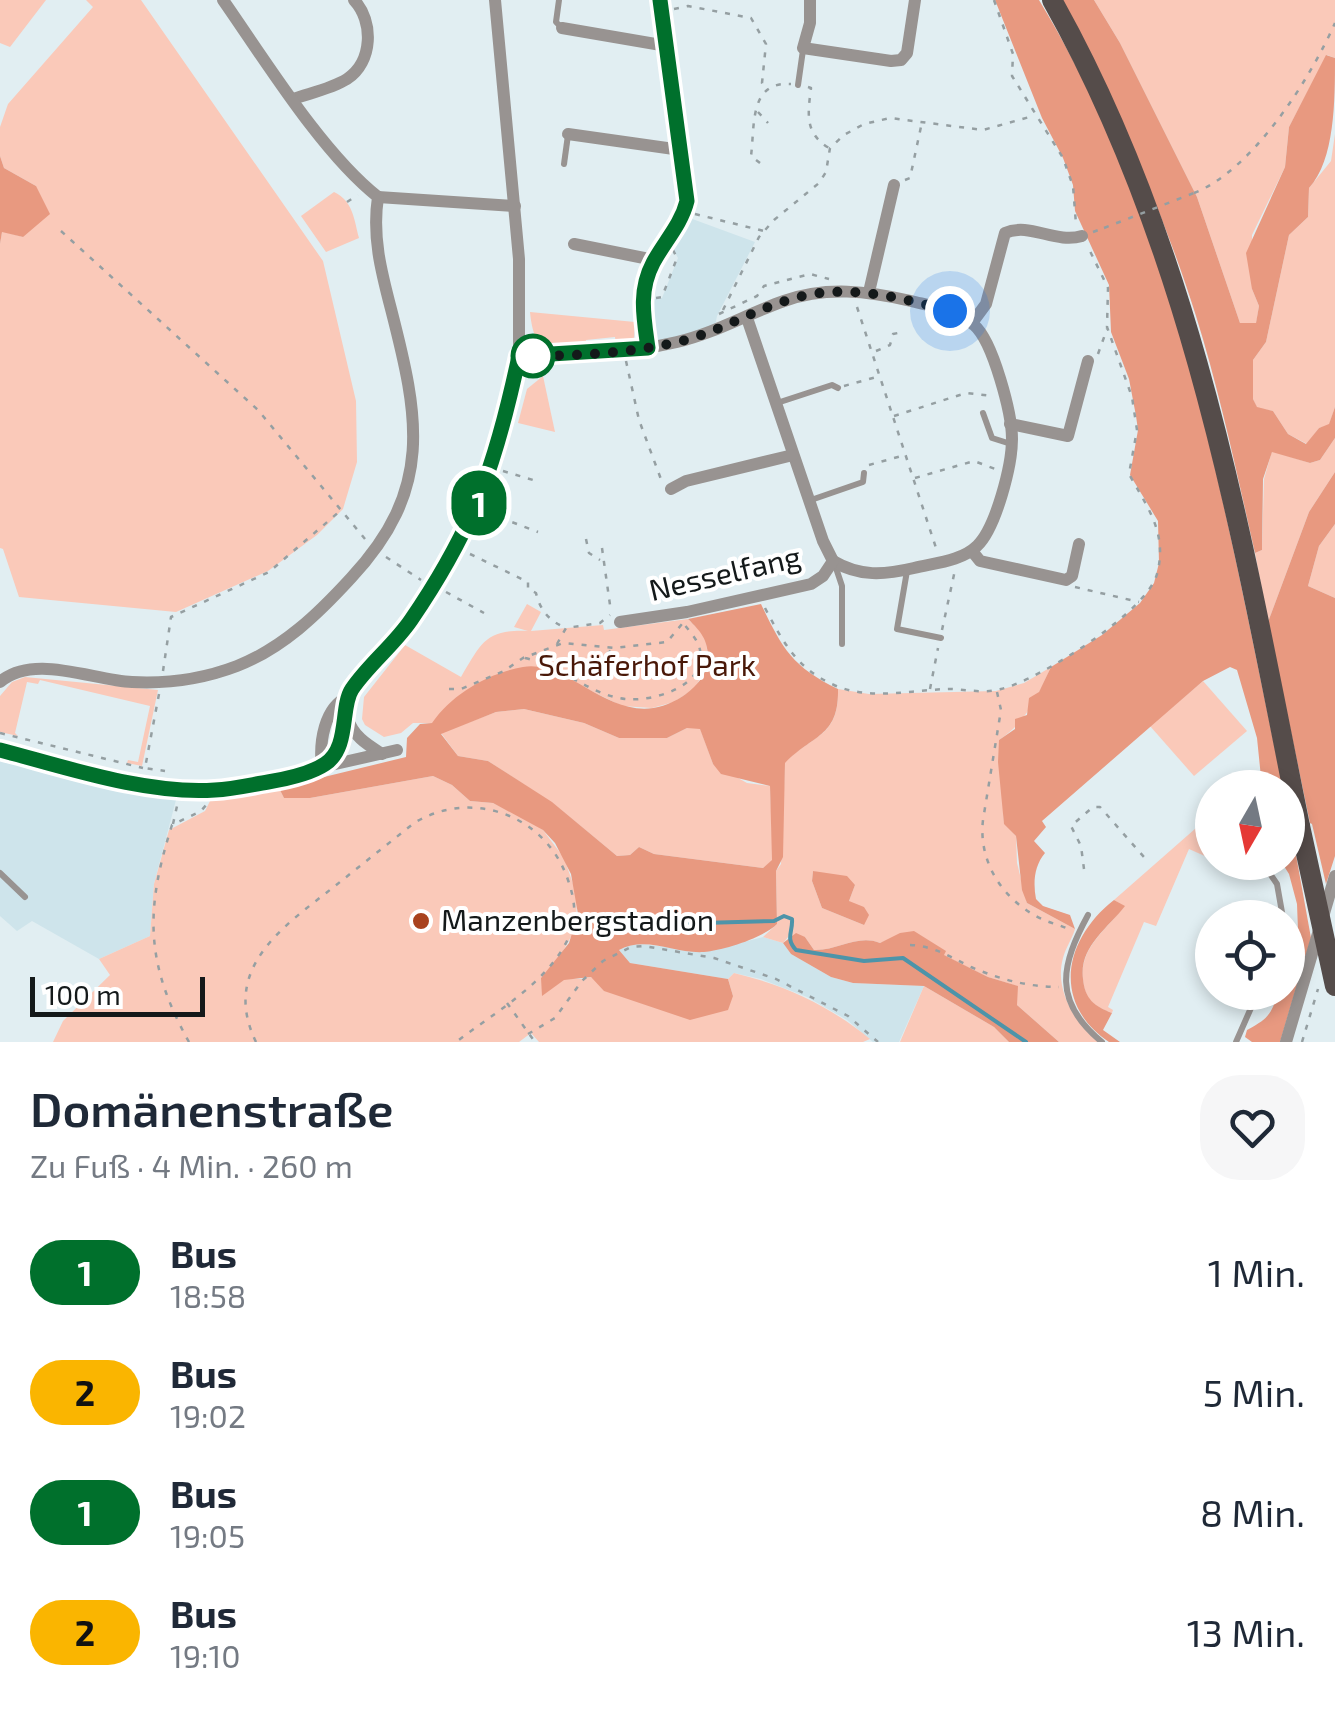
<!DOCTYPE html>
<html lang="de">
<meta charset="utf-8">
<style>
:root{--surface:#fff;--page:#f6f6f7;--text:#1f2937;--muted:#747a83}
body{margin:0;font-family:"Exo 2",sans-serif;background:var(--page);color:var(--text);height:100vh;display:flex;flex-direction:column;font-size:38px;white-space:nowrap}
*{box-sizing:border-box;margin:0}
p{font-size:32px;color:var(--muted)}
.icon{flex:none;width:55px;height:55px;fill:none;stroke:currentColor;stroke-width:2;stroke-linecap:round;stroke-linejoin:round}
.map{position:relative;height:1042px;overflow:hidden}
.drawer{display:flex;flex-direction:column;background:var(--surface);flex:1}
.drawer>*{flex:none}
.badge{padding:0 20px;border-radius:32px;font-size:35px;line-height:65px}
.needle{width:65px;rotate:189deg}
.buttons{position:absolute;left:1195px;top:770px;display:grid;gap:20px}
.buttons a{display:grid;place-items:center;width:110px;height:110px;border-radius:50%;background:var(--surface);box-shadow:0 5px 15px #0003;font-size:50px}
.scale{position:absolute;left:30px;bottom:25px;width:175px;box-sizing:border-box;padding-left:10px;border:5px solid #14191a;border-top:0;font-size:28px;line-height:35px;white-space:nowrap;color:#14191a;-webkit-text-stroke:8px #fff;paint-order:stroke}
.you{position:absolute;width:50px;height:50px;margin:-25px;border:8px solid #fff;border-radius:50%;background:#1a73e8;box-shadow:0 0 0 15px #1a73e833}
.map>.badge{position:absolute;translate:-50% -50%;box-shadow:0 0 0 5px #fff}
.round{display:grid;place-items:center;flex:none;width:105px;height:105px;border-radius:40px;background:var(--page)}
.overview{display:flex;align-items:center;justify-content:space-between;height:170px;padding:0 30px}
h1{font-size:48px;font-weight:600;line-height:75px}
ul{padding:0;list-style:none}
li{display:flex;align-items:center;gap:30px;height:120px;padding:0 30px}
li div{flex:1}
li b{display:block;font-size:38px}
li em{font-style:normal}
li .badge{min-width:110px;font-weight:700;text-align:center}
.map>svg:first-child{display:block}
.built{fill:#cee4eb}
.green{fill:#fac9b9;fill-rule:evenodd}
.forest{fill:#e89980;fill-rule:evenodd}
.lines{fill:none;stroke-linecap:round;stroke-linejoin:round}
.stream{stroke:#4d94a9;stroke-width:4}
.path{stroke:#959fa2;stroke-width:2.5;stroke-dasharray:5 8;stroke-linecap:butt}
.service{stroke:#989391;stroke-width:6}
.minor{stroke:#989391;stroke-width:12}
.primary{stroke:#554c4a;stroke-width:20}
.path-bridge{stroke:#959fa2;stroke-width:2.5;stroke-dasharray:5 8;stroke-linecap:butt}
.primary-bridge{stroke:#554c4a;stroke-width:20}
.line-casing{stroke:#fff;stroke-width:22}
.line{stroke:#00702c;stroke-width:15}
.walk{stroke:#14191a;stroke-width:10;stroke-dasharray:0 18}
.stop-dot{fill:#fff;stroke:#00702c;stroke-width:5}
.poi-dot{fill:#a9421e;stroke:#fff;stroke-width:4}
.labels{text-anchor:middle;stroke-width:8;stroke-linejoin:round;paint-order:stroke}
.street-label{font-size:30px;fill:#14191a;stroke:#fff}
.park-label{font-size:30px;fill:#491808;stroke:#fff}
.poi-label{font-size:30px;fill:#14191a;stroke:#fff;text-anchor:start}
</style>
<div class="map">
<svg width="1335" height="1042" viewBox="0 0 1335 1042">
<rect width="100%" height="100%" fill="#e1eef2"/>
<!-- built -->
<g class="built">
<polygon points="687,217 755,242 717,316 715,326 649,344 644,300 662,298 678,258 671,245"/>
<polygon points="0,760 82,780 177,796 154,884 150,936 99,959 32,921 17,931 0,916"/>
<polygon points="763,937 783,943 791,954 831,977 853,983 924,986 899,1042 873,1042 847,1020 807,997 761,979 734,973 728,979 630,963 619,950 631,944 643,944 705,952"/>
</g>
<!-- green -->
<g class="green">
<polygon points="0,0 46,0 10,47 0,43"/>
<polygon points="86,0 141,0 323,261 356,401 357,462 343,509 317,535 268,571 176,612 19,597 3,549 0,548 0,244 2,231 23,237 36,186 4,168 0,156 0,127 8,104 93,7"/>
<polygon points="1094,0 1335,0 1335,58 1327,55 1289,127 1285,167 1252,235 1252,289 1259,306 1256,324 1240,323 1197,197 1120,43"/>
<polygon points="1335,134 1335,407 1329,425 1319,428 1307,444 1288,434 1273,411 1257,408 1253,399 1253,360 1266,342 1289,235 1308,217 1309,188 1331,161"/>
<path d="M 334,192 C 353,201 354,219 359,238 L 326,252 L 301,216 Z"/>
<path d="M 530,312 L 635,322 L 634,339 L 628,344 L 616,344 L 615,337 L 586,340 L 586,349 C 550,352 534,355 530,312 Z"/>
<polygon points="543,376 555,432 518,423 527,389"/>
<polygon points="1335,438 1335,472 1309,512 1268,622 1255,553 1262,550 1264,479 1272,451 1310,463 1320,460"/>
<polygon points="1335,524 1335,598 1308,586 1319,546"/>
<path d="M 527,604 L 541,612 L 531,631 L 603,625 L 604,630 L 688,619 L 706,637 L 708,663 L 695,688 L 674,702 L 652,708 L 622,706 L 573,682 L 432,723 L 413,723 L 401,733 L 384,737 L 365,725 L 362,719 L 364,697 L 405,645 L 461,677 C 481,644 485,629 528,631 L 514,627 Z"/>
<path d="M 1051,667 C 1038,696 1026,722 999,740 L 1004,823 L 1016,836 L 1017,863 L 1027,903 L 1075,929 C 1072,939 1066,947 1063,958 C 1054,990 1075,1022 1098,1042 L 1059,1042 L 1017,1005 L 1017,986 L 988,977 L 943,955 L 945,951 C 909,929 920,929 880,943 C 857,934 838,951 814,950 L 805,937 L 789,936 L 783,943 L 763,937 L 777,924 L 776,871 L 781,864 L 785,762 C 814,734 839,737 838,689 L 869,694 L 996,691 L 1024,683 ZM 813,871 L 855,885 L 849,901 L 864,925 L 822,908 L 812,881 Z"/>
<polygon points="25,677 158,690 142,766 127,763 128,760 138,762 150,706 40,680 38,684 27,682 15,733 18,736 0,732 0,696 12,682"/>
<polygon points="1203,681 1247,731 1194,776 1150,726"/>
<polygon points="524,709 584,723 619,738 667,738 687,728 700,728 713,764 747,783 770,786 773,860 763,868 654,854 639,847 630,855 617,856 554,804 488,761 458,756 441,733 496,712"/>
<path d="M 433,776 L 452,785 L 470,801 L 493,803 L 530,821 L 543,830 L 564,858 L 577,895 L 576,928 L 555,965 L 541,978 L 581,979 L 591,977 L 599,982 L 733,996 L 728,979 L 734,973 C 785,985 830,1006 870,1039 L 863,1042 L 539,1042 L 531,1033 L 519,1042 L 53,1042 L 63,1021 L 110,975 L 99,959 L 150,936 L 154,884 L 169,830 L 205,811 L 211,799 L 279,788 L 284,798 L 310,798 Z"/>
<path d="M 1212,814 L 1212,844 L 1207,857 L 1189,849 L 1156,926 L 1144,922 L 1108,1007 L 1113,1010 L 1112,1013 C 1094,1006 1085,1000 1083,980 C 1079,947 1107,930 1124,906 L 1114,900 Z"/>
<polygon points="924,986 994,1027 1009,1042 900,1042"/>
</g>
<!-- forest -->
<g class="forest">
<path d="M 995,0 L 1039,0 C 1183,238 1226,520 1283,787 L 1262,787 L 1257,738 L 1237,670 L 1230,667 L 1203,681 L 1042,821 L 1046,827 L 1034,841 L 1045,853 C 1034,866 1033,883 1036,899 L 1043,906 L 1070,915 L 1075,929 L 1027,903 L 1022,890 L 1016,836 L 1004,824 L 998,762 L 999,740 L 1015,729 L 1015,719 L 1027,715 L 1029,698 L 1039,692 L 1051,667 L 1102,635 L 1140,603 L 1154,583 L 1159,563 L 1158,521 L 1130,475 L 1138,430 L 1136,416 L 1129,379 L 1111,332 L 1109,285 L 1075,211 L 1073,185 L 1063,158 L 1042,118 Z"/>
<path d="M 1062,0 L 1094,0 L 1120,43 L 1197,197 L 1240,323 L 1256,323 L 1259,306 L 1252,289 L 1246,253 L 1285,167 L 1289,127 L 1326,55 L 1335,58 C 1335,100 1335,160 1309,188 L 1308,217 L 1289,235 L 1266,342 L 1253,360 L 1253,399 L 1257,407 L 1273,411 L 1288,434 L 1306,444 L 1319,428 L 1329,424 L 1335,407 L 1335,438 L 1320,460 L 1310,463 L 1272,452 L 1263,479 L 1262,550 L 1255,553 C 1237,474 1220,393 1196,316 C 1162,207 1113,102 1062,0 Z"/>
<polygon points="0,156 4,168 36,186 50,214 23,237 2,232 0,244"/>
<polygon points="1335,472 1335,524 1319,546 1308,586 1335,598 1335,856 1326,884 1312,824 1310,823 1268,622 1309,512"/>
<path d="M 761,604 C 782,648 792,667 838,689 C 839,737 813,734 785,763 L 783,857 L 776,871 L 777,924 C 763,938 724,950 704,952 C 675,954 646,935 619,950 L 630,963 L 728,979 L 733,996 L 728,1010 L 690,1020 L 604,991 L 591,977 L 564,980 L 542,996 L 541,978 L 569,943 L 578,914 L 571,874 L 555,843 L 543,830 L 493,803 L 470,801 L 452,785 L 433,776 L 310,798 L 284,798 L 279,788 L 406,757 L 407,738 L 420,724 L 432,723 C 452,694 488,673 523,667 C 574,658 618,739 683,696 C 695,688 708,674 708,659 C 708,639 701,632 688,619 ZM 524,709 L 584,723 L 619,738 L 667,738 L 687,728 L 700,729 L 713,764 L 721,774 L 770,786 L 772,860 L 763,868 L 654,854 L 639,847 L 630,855 L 617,856 L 552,802 L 488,761 L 458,756 L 441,734 L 496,712 Z"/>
<path d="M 1288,811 L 1311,938 L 1280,1042 L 1252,1042 L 1245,1037 L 1247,1030 C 1266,1020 1273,1014 1277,993 L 1288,992 L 1288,947 L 1298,930 L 1297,904 L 1289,874 L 1282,863 L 1288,862 Z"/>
<polygon points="813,871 847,876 855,885 849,901 864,907 869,915 864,925 822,908 812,881"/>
<path d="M 1114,900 L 1125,906 C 1107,929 1079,947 1083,979 C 1085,999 1094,1006 1112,1013 L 1103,1030 L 1120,1042 L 1109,1042 C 1051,1003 1064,939 1114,900 Z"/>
<path d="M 914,931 L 946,951 L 944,955 L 988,977 L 1018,986 L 1017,1005 L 1059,1042 L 1009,1042 L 994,1027 L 924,986 L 853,983 L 831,977 L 791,954 L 783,943 L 796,933 L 805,937 L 814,950 C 838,951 857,934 880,943 L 900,933 Z"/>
</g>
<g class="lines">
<!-- stream -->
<path class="stream" d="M 597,926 L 774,921 L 784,916 L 792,919 C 793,932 785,938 796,950 L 864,961 L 903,958 L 1026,1042"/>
<!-- path -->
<g class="path">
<polyline points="994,0 1013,54 1012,76 1063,158 1073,186 1076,224"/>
<polyline points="674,9 688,6 751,18 766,44 762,83 765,86"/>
<path d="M 808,87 L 811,88 C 808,113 804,133 829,148"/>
<polyline points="758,112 768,123"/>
<path d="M 760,163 L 751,156 C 755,125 749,81 791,84"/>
<polyline points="905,180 910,178 922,122"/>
<path d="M 1194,193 C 1253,170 1310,79 1335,23"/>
<polyline points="347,202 358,195"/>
<polyline points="695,214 764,231"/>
<polyline points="61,231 258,410 365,539"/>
<polyline points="1093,232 1104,228"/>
<polyline points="656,298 662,297 677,258 673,250"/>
<polyline points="857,307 937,551"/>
<polyline points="723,310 759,237 774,220 819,183 826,172 830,148 844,135 864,124 890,118 983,130 1033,116"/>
<polyline points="719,314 757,296 764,286 810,274 829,279"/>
<polyline points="876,351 890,345 893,334 898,333"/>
<polyline points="1098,354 1107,329"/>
<polyline points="626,361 639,420 662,482"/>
<polyline points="844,386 880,376"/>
<polyline points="894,416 966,393 992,396"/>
<polyline points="869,465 905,455"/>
<polyline points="503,471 533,480"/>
<polyline points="915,478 974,461 998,470"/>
<polyline points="488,513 538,532"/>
<polyline points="586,539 589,553 600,560"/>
<polyline points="602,548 611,612"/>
<path d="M 470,554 L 528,582 L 528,589 L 536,593 C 540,610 549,621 566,628"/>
<polyline points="386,557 421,580"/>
<polyline points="1075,587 1139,602"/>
<polyline points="446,592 484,613"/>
<path d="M 765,608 C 783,642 797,669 834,685 C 870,701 910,690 948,689 C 965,689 983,694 1001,689 C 1039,680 1147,612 1157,574 C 1168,533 1147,507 1129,474 L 1137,430 L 1132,397 L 1107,327 L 1108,288 L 1089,249"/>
<polyline points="942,630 955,570"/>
<polyline points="557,644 566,628 600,623 610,615"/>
<path d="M 525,658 C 561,666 590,695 625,699 C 652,702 707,687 700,650 C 698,640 690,632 684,624"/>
<polyline points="163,671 171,617 269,572 340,511"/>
<polyline points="576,678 613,649"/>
<polyline points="449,689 461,689 504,671 523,658 563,643 614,648 667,642 682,624"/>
<polyline points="930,689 938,648"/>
<path d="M 997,692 L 1001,710 L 983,820 C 978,862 1003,901 1042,919 C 1052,924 1062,925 1072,931"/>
<polyline points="159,694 145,768 165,771"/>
<polyline points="0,733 143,768"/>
<polyline points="173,824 179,797"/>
<polyline points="1084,869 1081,846 1071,826 1093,807 1100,807 1144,857"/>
<path d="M 910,945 C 934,946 950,957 971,967 C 999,979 1028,987 1059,987"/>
<polyline points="507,1003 535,1042"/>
<polyline points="528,1034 555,1018 582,981 603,961 631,947 644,946 714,958 776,979 848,1016 878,1042"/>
<path d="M 189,1042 C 145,963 145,910 172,825 L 201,811 L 207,804"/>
<path d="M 256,1042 C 220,968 284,926 335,886 C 361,865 388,844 414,823 C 472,788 546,815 568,880 C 574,897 577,915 571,932 C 552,981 495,1012 456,1042"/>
<polyline points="1302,1042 1318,989"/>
</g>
<!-- service -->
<g class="service">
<polyline points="559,0 556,22 561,27"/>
<polyline points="798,85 803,50"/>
<polyline points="564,164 568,135"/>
<polyline points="777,403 832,385 838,388"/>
<polyline points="983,413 992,438 1011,444"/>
<polyline points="811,500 863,482 864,473"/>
<polyline points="834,562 842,586 842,644"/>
<polyline points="907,571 897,629 941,638"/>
<polyline points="1211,839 1212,839"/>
<polyline points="1262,862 1277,884 1283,918"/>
<polyline points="0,873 25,897"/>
<path d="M 1088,915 C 1061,965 1052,1001 1102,1042"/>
<polyline points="1236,1042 1258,992"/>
</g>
<!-- minor -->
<g class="minor">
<polyline points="810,0 810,23 803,48 891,61 901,60 907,53 915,0"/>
<polyline points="562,28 667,46"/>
<path d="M 293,99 C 310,93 331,89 347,79 C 373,62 374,21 354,0"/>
<polyline points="568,134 681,150"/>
<polyline points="378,197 515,206"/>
<polyline points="574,244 654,260"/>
<polyline points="869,292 894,185"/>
<polyline points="747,318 823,541 833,561"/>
<path d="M 972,323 L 986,304 L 1005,233 C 1030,222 1055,244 1082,236"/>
<polyline points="648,348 643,308 647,275 687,201 661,0"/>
<path d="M 519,356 C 571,356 626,354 677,342 C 715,333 747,314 784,301 C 826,286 868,291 911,301 C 931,306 958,310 974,325 C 993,341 1012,414 1012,439 C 1012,465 996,528 977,546 C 962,561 934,563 914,568 C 884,575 860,577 833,561"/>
<polyline points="1010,424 1068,436 1088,361"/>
<polyline points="671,489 686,481 793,455"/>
<polyline points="972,551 980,561 1066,580 1072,576 1079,544"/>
<polyline points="620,622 687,612 811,584 823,576 833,561"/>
<path d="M 0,682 C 33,653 92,680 132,682 C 169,684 203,679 237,666 C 283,648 318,614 351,578 C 434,489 419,418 391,309 C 381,271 372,236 378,197 C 322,153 265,60 223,0"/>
<path d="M 347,717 C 353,736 366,744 382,754"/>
<polyline points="0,750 117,779 211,791 284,779 322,767 397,750"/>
<path d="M 324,765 C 343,750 347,720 348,697"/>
<path d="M 322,767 C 319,743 324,707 348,697 L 408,625 L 458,548 L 492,467 L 519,356 L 519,259 L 495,0"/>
<polyline points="1286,1042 1335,876"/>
</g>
<!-- primary -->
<path class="primary" d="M 1052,0 C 1195,254 1243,544 1300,826"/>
<!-- path-bridge -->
<polyline class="path-bridge" points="1104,228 1194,193"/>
<!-- primary-bridge -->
<polyline class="primary-bridge" points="1300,826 1335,986"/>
</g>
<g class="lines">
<defs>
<path id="line" d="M 0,750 C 65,767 147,795 215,790 C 233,789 250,785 268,782 C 286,779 310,774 325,764 C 350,748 340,707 352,689 C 369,664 394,645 411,620 C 474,528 496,464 519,356 L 648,348 C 644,319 638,291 653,263 C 664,242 681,225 687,201 L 660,0"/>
</defs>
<!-- line casing -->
<use href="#line" class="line-casing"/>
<!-- line -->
<use href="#line" class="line"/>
<!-- walk -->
<path class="walk" d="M 533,356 L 519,356 C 572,356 627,354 678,342 C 716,333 748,313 785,301 C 840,282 895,296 950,311"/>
</g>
<!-- markers -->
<circle class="stop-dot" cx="533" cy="356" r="20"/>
<circle class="poi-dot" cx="421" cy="921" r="10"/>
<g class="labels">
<!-- street labels -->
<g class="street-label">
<text transform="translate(725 574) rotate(-13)" y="10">Nesselfang</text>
</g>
<!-- park labels -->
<g class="park-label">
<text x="647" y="676">Schäferhof Park</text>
</g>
<!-- poi labels -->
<g class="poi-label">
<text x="441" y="931">Manzenbergstadion</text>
</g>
</g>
</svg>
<div class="buttons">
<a><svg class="needle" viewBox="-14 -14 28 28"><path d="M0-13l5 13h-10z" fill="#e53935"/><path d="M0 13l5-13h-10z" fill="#747a83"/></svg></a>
<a><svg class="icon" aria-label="locate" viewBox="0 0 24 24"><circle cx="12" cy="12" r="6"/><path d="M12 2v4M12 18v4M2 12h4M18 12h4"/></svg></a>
</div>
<div class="scale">100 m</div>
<div class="you" style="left:950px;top:311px"></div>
<b class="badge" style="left:479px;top:503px;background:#00702c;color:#fff">1</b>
</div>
<section class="drawer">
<div class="overview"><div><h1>Domänenstraße</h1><p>Zu Fuß · 4 Min. · 260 m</p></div><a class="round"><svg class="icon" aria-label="heart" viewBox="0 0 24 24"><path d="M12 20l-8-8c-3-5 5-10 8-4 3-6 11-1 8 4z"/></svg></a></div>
<ul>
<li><span class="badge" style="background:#00702c;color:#fff">1</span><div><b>Bus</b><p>18:58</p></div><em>1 Min.</em></li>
<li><span class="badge" style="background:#fab500;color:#111">2</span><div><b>Bus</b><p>19:02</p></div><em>5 Min.</em></li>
<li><span class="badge" style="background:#00702c;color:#fff">1</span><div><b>Bus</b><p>19:05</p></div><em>8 Min.</em></li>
<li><span class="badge" style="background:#fab500;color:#111">2</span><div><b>Bus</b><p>19:10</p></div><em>13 Min.</em></li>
</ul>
</section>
